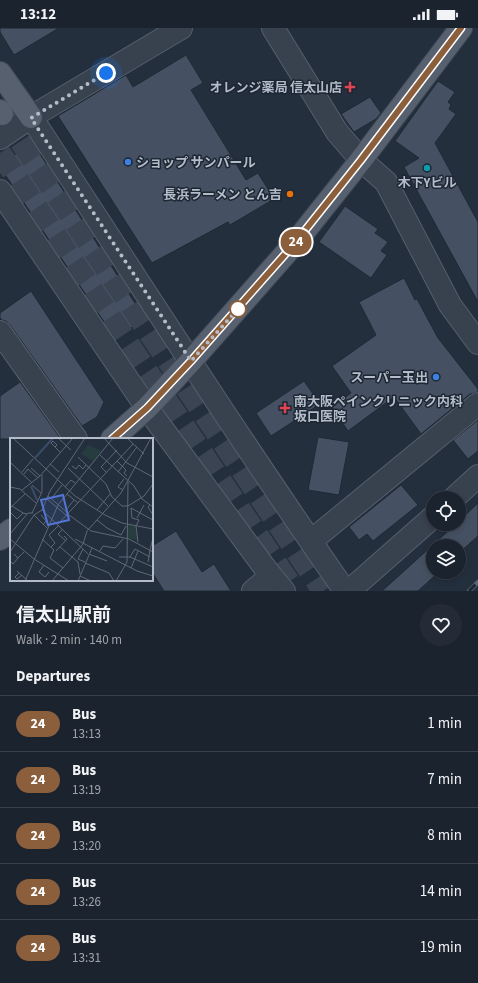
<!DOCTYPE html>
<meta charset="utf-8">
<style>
:root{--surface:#1b232e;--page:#242b36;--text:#f1f3f6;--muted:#a0a4aa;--line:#39404a}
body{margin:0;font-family:"Source Sans 3","Noto Sans JP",sans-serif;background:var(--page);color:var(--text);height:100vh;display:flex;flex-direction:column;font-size:15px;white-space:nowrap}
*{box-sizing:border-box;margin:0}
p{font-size:13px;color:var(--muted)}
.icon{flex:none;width:22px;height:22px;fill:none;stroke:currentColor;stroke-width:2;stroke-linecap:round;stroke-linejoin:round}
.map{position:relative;height:563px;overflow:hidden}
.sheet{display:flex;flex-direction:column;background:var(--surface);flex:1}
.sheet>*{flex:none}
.badge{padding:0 8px;border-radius:13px;font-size:14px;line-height:26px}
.fabs{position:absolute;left:426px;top:463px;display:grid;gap:8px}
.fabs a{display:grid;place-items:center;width:40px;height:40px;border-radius:50%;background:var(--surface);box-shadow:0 2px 6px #0003,0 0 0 1px var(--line);font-size:20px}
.you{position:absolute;width:20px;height:20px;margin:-10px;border:3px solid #fff;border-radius:50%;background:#1a73e8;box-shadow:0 0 0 6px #1a73e833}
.map>.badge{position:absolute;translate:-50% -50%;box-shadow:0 0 0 2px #fff}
h2{padding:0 16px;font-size:15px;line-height:36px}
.round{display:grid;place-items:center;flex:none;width:42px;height:42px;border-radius:21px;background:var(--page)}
.overview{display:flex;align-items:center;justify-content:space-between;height:68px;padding:0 16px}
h1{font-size:19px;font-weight:700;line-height:30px}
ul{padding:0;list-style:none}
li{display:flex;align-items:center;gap:12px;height:56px;padding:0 16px;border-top:1px solid var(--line)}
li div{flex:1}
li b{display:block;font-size:15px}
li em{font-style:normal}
li .badge{min-width:44px;font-weight:700;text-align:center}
.status{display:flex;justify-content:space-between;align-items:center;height:28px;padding:0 20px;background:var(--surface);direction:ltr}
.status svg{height:11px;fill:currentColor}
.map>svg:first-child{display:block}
.building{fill:#455162;stroke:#1f2835}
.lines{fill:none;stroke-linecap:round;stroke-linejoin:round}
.major-tunnel{stroke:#3a4453;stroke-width:22;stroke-dasharray:22 11;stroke-linecap:butt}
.minor-casing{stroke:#565f6c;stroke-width:24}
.major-casing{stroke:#414a57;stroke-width:24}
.minor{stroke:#38414e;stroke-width:22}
.major{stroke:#56606e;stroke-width:22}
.rail-casing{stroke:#5a6575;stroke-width:4.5}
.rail{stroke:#1d2633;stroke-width:3;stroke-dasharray:9;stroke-linecap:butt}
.line-casing{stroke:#fff;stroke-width:9}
.line{stroke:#8b5e3c;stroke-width:6}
.walk{stroke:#b4bcc9;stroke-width:4;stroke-dasharray:0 7.2}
.health-dot{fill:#e0444e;stroke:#1d2633;stroke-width:1.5}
.shop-dot{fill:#3f7fe0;stroke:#1d2633;stroke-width:1.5}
.culture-dot{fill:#0f9aa8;stroke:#1d2633;stroke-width:1.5}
.food-dot{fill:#e8710a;stroke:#1d2633;stroke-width:1.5}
.stop-dot{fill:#fff;stroke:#8b5e3c;stroke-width:2}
.labels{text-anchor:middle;stroke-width:3;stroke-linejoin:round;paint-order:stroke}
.poi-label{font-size:13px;font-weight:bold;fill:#b4bcc9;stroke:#1d2633;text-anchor:end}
.inset-river{fill:none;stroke:#394c67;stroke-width:2}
.inset-road{fill:none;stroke:#5e6776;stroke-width:1}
.view{fill:#5274d3;fill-opacity:0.15;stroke:#5274d3;stroke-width:2}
.inset-edge{fill:none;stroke:#b4bcc9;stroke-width:2}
</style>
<div class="status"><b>13:12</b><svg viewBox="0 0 49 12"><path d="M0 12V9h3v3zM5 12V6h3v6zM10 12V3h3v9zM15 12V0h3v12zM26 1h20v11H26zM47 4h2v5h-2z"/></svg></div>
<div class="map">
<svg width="478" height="563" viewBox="0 0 478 563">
<rect width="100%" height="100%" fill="#242f3e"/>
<!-- building -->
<g class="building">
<polygon points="0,0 59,0 14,27 0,4"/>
<polygon points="186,27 203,55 191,62 246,152 258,145 274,171 230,197 228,194 152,235 58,88 126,47 133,59"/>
<polygon points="438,53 455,64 448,74 451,77 449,81 456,86 435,115 478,194 478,274 404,139 419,130 395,113"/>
<polygon points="370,69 381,85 376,91 354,104 341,86"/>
<polygon points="33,115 145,291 115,310 0,139 0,136"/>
<polygon points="345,178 378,201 375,205 388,214 381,223 387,227 371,250 319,214"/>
<polygon points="404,250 415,272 417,271 438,310 478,361 478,364 470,366 421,406 394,369 348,403 332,379 351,365 332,338 376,307 359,274"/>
<polygon points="31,263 104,374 97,389 82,398 10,297 6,293 2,292 0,290 0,285"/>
<polygon points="304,353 320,376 271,408 256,385"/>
<polygon points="20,354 61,411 0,411 0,368"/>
<polygon points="478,392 478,423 468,431 453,412"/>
<polygon points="318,409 349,414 339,467 308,462"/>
<polygon points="401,457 418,477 373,513 367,506 359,512 349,499"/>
<polygon points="478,475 478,508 459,525 459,518 433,518 433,544 439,544 418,563 382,563 456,496 459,496 459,493"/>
<polygon points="176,503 202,544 214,536 231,563 164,563 152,544 152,518"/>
</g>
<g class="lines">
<!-- major-tunnel -->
<g class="major-tunnel">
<polyline points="2,86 323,563"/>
<polyline points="0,125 295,563"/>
</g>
<defs>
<g id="minor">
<polyline points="273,0 337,104 361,132 386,154 450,277 478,315"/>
<path d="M 31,89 C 135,248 237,408 345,563"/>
<polyline points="0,110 31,89 181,0"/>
<polyline points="0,163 147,380 271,548 284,563"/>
<polyline points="0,304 76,411"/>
<polyline points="454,470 478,448"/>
<polyline points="311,513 478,376"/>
<polyline points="253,563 271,548"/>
<polyline points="349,563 433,489"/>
</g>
<g id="major">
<polyline points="0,45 31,89"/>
<polyline points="0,83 2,86"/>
<polyline points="112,411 147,380 191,333 295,215 361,132 461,0"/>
<polyline points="0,511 11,502"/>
</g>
</defs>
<!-- minor casing -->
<use href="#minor" class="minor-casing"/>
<!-- major casing -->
<use href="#major" class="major-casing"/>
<!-- minor -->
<use href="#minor" class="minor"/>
<!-- major -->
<use href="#major" class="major"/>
<defs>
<polyline id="rail" points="469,563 478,554"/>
</defs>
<!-- rail casing -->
<use href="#rail" class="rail-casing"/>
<!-- rail -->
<use href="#rail" class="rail"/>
</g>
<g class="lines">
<defs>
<polyline id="line" points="112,411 147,380 191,333 295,215 361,132 461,0"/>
</defs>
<!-- line casing -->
<use href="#line" class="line-casing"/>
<!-- line -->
<use href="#line" class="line"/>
<!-- walk -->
<polyline class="walk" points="106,45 31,90 191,333 238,281"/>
</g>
<!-- markers -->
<g class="health-dot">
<path d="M348 53h4v4h4v4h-4v4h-4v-4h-4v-4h4z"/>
<path d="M283 374h4v4h4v4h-4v4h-4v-4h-4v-4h4z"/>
</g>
<g class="shop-dot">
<circle cx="128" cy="134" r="4"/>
<circle cx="436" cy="349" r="4"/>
</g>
<circle class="culture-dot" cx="427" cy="140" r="4"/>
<circle class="food-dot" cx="290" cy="166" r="4"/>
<circle class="stop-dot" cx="238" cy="281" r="8"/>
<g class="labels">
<!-- poi labels -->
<g class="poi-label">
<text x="342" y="64">オレンジ薬局 信太山店</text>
<text x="136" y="139" text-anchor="start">ショップ サンパール</text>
<text x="427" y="159" text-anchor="middle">木下Yビル</text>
<text x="282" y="171">長浜ラーメン とん吉</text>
<text x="428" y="354">スーパー玉出</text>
<text x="294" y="378" text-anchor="start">南大阪ペインクリニック内科<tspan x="294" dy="15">坂口医院</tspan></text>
</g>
</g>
<!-- overview -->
<g transform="translate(10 410)">
<rect width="143" height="143" fill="#242f3e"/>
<path d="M 78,7 L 91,13 L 83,23 L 71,16 ZM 118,87 L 126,88 L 128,103 L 117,99 Z" fill="#263c3f"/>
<path class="inset-river" d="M 25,20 L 43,0M 21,48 L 27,62"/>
<path class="inset-road" d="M 3,0 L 65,58 L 95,77 L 112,85 L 143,91M 48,0 L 61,12M 94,0 L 117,25 L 143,39M 117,0 L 134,16M 45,9 L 47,7 L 43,3 L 41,5 L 51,15M 90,17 L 124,48 L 132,61 L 143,69M 68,19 L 96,46 L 102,59 L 112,68 L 118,68 L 134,58 L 143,46M 107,23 L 116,32 L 114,35 L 117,38M 0,24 L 22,45M 40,26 L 49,34M 62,28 L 66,31 L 69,27 L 73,31 L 76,27M 21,30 L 30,38M 58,30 L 98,68M 12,34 L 23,21M 108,34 L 127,9M 97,35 L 91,29 L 107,12M 14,36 L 18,31 L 28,40M 22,47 L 31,55M 0,49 L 10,51 L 26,65M 55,49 L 61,42 L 65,45M 12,52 L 30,38 L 63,0M 113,52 L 108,49 L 114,41M 57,56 L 68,65M 38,58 L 59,76M 37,61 L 57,78M 41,61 L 52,47M 140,67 L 138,69 L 143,77M 2,68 L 13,75M 0,70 L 15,56M 121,70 L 122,80 L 129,82 L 126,88 L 128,104M 121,70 L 143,82M 32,72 L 40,53 L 75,0M 56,72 L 64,62M 87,72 L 100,56M 0,74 L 7,81 L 13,75 L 17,76M 22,75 L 32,54 L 32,37M 24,77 L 37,90M 31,77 L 36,83 L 33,87M 59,77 L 81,93 L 119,101 L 143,114M 127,80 L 134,67M 87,82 L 97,90 L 111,97 L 116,88M 48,86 L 123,6M 53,91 L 48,96 L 56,103M 0,96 L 18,75 L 23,75M 0,101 L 24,121M 32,101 L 44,112 L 40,120 L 53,130M 65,101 L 127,133 L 143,138M 41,109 L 45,105 L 39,97 L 49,87M 50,109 L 68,124M 73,111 L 68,121 L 75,124M 140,112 L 143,100M 46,113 L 57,101 L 54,98M 90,113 L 93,108 L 105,110 L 113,101M 0,114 L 24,77 L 32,72 L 78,116M 4,116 L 8,120 L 14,114M 79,116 L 97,123M 109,119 L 120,119 L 143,129M 120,119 L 125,111 L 140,119M 24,121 L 59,143M 0,123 L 3,126 L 8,120M 68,124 L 70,136M 138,124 L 140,112M 75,125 L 99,135 L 104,143M 34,127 L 29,134 L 35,139 L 39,134M 121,130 L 128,113M 7,133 L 18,143M 9,135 L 5,139 L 7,141 L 12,137M 70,138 L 81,143M 15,143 L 48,67 L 103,0M 42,143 L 73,106 L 77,93 L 111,55 L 141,0M 68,143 L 82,110M 106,143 L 117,124 L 118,44"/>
<path class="view" d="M 53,57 L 59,82 L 38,87 L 31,62 Z"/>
<rect width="143" height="143" class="inset-edge"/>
</g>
</svg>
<div class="fabs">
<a><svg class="icon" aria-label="locate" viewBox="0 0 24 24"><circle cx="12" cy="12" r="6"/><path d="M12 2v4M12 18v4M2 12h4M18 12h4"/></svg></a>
<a><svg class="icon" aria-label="layers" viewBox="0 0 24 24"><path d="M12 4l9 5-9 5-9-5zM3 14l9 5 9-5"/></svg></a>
</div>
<div class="you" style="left:106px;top:45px"></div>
<b class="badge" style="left:296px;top:214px;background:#8b5e3c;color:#fff">24</b>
</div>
<section class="sheet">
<div class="overview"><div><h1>信太山駅前</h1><p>Walk · 2 min · 140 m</p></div><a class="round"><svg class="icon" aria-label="heart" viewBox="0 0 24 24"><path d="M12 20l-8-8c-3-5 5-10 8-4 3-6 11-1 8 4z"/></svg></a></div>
<h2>Departures</h2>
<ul>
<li><span class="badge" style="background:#8b5e3c;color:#fff">24</span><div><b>Bus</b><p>13:13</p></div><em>1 min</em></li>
<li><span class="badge" style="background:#8b5e3c;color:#fff">24</span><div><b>Bus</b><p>13:19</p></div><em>7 min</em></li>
<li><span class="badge" style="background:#8b5e3c;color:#fff">24</span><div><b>Bus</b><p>13:20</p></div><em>8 min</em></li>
<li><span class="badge" style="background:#8b5e3c;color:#fff">24</span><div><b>Bus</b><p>13:26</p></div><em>14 min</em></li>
<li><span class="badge" style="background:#8b5e3c;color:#fff">24</span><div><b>Bus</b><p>13:31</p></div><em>19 min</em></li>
</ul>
</section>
